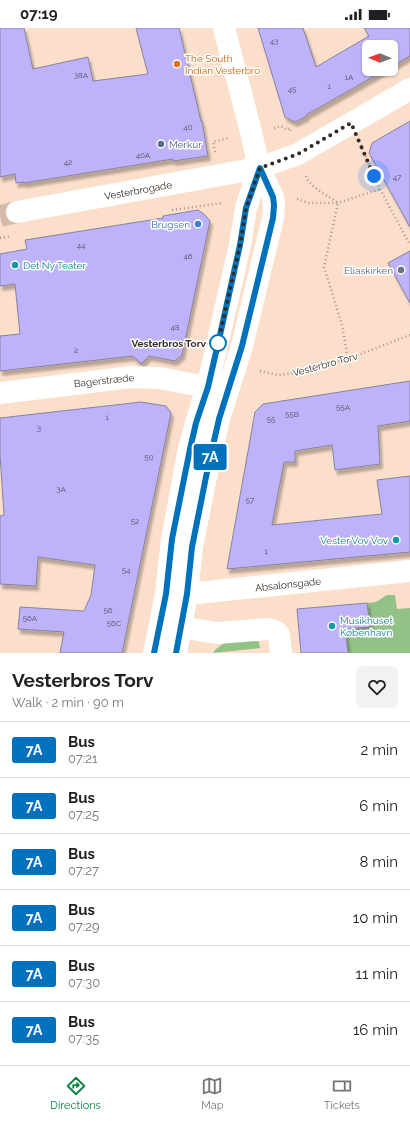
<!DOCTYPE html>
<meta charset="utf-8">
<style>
:root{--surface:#fff;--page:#f2f2f2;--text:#202124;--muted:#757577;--line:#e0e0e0;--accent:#0b8043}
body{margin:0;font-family:Raleway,sans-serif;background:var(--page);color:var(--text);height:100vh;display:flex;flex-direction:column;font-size:15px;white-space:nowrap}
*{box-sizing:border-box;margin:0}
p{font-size:13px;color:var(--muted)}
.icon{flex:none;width:22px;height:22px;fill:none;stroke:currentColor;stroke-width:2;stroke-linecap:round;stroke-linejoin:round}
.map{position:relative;height:625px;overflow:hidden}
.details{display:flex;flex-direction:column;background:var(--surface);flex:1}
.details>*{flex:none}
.badge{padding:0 8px;border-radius:3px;font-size:14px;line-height:26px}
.needle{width:26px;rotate:271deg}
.buttons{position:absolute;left:362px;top:12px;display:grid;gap:8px}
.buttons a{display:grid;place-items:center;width:36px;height:36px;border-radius:6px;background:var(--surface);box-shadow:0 1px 3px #0004;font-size:20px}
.you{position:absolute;width:20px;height:20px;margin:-10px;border:3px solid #fff;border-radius:50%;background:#1a73e8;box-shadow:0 0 0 6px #1a73e833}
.map>.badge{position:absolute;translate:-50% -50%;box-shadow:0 0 0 2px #fff}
.round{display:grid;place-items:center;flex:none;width:42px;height:42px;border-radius:6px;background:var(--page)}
.overview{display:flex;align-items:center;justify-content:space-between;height:68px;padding:0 12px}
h1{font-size:19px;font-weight:700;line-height:30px}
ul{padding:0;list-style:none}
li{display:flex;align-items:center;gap:12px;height:56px;padding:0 12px;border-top:1px solid var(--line)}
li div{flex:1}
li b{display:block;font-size:15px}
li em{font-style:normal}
li .badge{min-width:44px;font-weight:700;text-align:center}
.status{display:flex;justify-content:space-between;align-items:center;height:28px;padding:0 20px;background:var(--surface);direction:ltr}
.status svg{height:11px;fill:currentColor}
.tab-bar{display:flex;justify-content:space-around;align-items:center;height:56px;border-top:1px solid var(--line);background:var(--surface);font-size:11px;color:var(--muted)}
.tab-bar a{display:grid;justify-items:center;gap:2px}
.tab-bar .current{color:var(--accent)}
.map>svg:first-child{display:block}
.green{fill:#93c287}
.building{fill:#beb3fa;stroke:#86829d;filter:url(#shadow)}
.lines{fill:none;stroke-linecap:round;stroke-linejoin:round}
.minor-tunnel{stroke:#d4bbaa;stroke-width:22;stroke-dasharray:22 11;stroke-linecap:butt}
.path{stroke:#aa9587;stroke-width:2.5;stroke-dasharray:1 3;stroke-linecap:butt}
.minor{stroke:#fff;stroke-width:22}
.line-casing{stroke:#fff;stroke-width:9}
.line{stroke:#0072bc;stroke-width:6}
.walk{stroke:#362b24;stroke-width:4;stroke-dasharray:0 7.2}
.food-dot{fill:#e8710a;stroke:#fff;stroke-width:1.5}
.service-dot{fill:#5c6f8a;stroke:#fff;stroke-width:1.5}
.shop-dot{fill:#3f7fe0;stroke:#fff;stroke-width:1.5}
.culture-dot{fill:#0f9aa8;stroke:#fff;stroke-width:1.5}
.worship-dot{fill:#6b7280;stroke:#fff;stroke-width:1.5}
.stop-dot{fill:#fff;stroke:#0072bc;stroke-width:2}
.labels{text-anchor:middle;stroke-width:3;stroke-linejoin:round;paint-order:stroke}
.number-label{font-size:8px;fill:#584d5a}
.food-label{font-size:10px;fill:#c56008;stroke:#fff;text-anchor:start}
.service-label{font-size:10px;fill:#4e5e75;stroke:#fff;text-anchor:start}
.street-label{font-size:10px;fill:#362b24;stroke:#fff}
.shop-label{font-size:10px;fill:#366cbe;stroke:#fff;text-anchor:end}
.culture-label{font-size:10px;fill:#0d838f;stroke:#fff;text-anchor:start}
.worship-label{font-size:10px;fill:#5b616d;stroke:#fff;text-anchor:end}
.stop-label{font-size:10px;font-weight:bold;fill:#362b24;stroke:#fff;text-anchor:end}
</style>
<div class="status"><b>07:19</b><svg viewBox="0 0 49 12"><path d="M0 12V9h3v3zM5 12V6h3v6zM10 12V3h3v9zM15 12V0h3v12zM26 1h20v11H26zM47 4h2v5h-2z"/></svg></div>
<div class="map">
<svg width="410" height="625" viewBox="0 0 410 625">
<defs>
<filter id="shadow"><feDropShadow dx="2.5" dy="4.5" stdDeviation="1" flood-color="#0004"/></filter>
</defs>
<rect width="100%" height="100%" fill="#fbdfcb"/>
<!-- green -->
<g class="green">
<path d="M 387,567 L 395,567 L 397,581 L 410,580 L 410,625 L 348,625 L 345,602 C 370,599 370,599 367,575 L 376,574 Z"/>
<polygon points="257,609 258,614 259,614 260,620 213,625 216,621 223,616 223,612"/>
</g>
<!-- building -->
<g class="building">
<polygon points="0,0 24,0 33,41 88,29 93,53 148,46 136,0 179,0 201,93 202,93 208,128 173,133 173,131 24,155 24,154 16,155 15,146 0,149"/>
<polygon points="258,0 303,0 316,39 369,8 364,0 410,0 410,28 391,39 391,19 369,19 369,41 387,41 306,87 307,88 295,94 285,89"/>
<polygon points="410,93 410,199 369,125 372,115"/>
<polygon points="198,182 204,186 210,193 182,327 175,333 149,328 141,336 133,328 0,343 0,308 20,306 15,256 0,258 0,226 27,221 25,212 163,190 163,188"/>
<polygon points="410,223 410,275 388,235"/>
<polygon points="410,353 410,393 378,398 380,436 335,442 332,417 295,423 295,434 284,434 272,497 382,486 377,452 410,448 410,524 227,541 255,384 263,376"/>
<polygon points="141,374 166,378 171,385 122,625 60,625 64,604 18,601 20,579 84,583 91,567 95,537 38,529 36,558 0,556 0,488 4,487 0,426 0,390"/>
<polygon points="367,575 370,599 345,601 348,625 301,625 297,581"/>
</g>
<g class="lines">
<!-- minor-tunnel -->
<polyline class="minor-tunnel" points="0,188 17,184"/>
<!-- path -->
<g class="path">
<polyline points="274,100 281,98 287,102 290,100 291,104"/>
<polyline points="361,117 380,161 410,217"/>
<polyline points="215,124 213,114 228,110"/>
<path d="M 306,148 C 309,159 329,168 338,175 L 324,239 L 342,297 L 348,331"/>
<polyline points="297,171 309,175 338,175 380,161"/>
<polyline points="172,182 223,175"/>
<polyline points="0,210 11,208"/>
<polyline points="260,343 278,347 295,345 348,331 410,307"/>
</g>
<!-- minor -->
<g class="minor">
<polyline points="17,184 259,140 298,126 410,61"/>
<polyline points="0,365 131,349 159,350 207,359 215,358 220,356"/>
<polyline points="172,566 187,566 410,543"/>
<path d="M 181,599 L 217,605 L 269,601 C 274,602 277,603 279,607 L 281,625"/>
<polyline points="154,625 166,566 172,511 189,421 196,395 207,359 214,330 240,217 246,180 259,140"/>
<polyline points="176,625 187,566 192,519 207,444 219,391 242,318 273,190 274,177 273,169 259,140 251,104 224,0"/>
</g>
</g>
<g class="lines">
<defs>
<polyline id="line" points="154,625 166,566 172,511 190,421 196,395 208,359 220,307 240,217 246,180 260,140 273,169 274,177 273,190 242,318 219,391 207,444 192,519 187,566 176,625"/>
</defs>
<!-- line casing -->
<use href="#line" class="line-casing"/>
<!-- line -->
<use href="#line" class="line"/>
<!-- walk -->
<polyline class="walk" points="218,315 217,319 240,217 246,180 260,140 298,126 351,95 374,148"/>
</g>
<!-- markers -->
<circle class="food-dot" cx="177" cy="36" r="4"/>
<circle class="service-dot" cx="161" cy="116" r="4"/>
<circle class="shop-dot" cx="198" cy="196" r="4"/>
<g class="culture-dot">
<circle cx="15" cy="237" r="4"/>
<circle cx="396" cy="512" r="4"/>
<circle cx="332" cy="598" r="4"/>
</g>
<circle class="worship-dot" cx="401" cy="242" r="4"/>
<circle class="stop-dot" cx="218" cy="315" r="8"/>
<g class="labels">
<!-- number labels -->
<g class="number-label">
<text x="274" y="16">43</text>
<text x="81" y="50">38A</text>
<text x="349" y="52">1A</text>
<text x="329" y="61">1</text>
<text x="292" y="64">45</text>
<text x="188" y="102">40</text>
<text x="143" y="130">40A</text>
<text x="68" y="137">42</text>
<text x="397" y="152">47</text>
<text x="81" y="220">44</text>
<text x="188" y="231">46</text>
<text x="175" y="302">48</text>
<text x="76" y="325">2</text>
<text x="343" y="382">55A</text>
<text x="292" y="389">55B</text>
<text x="107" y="392">1</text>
<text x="271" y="394">55</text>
<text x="39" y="403">3</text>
<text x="149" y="432">50</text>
<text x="61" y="464">3A</text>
<text x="250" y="475">57</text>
<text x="135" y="496">52</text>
<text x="266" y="526">1</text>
<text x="126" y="545">54</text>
<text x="108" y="585">56</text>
<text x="30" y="593">56A</text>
<text x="114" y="598">56C</text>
</g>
<!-- food labels -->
<g class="food-label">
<text x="185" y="34">The South<tspan x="185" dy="12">Indian Vesterbro</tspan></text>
</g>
<!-- service labels -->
<g class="service-label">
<text x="169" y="120">Merkur</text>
</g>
<!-- street labels -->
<g class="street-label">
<text transform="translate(138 162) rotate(-10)" y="4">Vesterbrogade</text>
<text transform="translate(325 336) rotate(-15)" y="4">Vesterbro Torv</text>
<text transform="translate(104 352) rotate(-6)" y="4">Bagerstræde</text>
<text transform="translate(288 556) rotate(-6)" y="4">Absalonsgade</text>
</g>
<!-- shop labels -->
<g class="shop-label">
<text x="190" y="200">Brugsen</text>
</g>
<!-- culture labels -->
<g class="culture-label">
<text x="23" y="241">Det Ny Teater</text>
<text x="388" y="516" text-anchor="end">Vester Vov Vov</text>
<text x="340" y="596">Musikhuset<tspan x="340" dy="12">København</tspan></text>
</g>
<!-- worship labels -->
<g class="worship-label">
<text x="393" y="246">Eliaskirken</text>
</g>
<!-- stop labels -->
<g class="stop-label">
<text x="206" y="319">Vesterbros Torv</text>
</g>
</g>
</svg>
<div class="buttons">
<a><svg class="needle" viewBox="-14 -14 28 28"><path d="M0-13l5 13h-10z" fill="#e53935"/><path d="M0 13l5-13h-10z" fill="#757577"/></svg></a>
</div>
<div class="you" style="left:374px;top:148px"></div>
<b class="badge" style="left:210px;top:429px;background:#0072bc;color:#fff">7A</b>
</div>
<section class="details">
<div class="overview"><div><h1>Vesterbros Torv</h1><p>Walk · 2 min · 90 m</p></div><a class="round"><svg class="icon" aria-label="heart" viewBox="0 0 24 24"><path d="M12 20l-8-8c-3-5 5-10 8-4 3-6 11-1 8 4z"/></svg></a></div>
<ul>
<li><span class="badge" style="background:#0072bc;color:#fff">7A</span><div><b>Bus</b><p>07:21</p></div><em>2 min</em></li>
<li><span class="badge" style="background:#0072bc;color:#fff">7A</span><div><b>Bus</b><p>07:25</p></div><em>6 min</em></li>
<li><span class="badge" style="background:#0072bc;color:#fff">7A</span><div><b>Bus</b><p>07:27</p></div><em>8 min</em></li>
<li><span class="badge" style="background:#0072bc;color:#fff">7A</span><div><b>Bus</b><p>07:29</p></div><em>10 min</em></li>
<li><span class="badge" style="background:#0072bc;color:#fff">7A</span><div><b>Bus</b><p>07:30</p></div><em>11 min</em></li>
<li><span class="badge" style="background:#0072bc;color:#fff">7A</span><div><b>Bus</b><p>07:35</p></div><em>16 min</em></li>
</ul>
</section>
<nav class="tab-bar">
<a class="current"><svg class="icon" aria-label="directions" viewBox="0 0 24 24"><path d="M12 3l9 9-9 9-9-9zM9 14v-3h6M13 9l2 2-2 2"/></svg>Directions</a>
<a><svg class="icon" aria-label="map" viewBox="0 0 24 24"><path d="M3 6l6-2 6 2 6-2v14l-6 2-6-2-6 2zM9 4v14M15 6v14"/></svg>Map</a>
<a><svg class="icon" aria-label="tickets" viewBox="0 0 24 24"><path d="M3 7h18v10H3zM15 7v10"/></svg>Tickets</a>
</nav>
